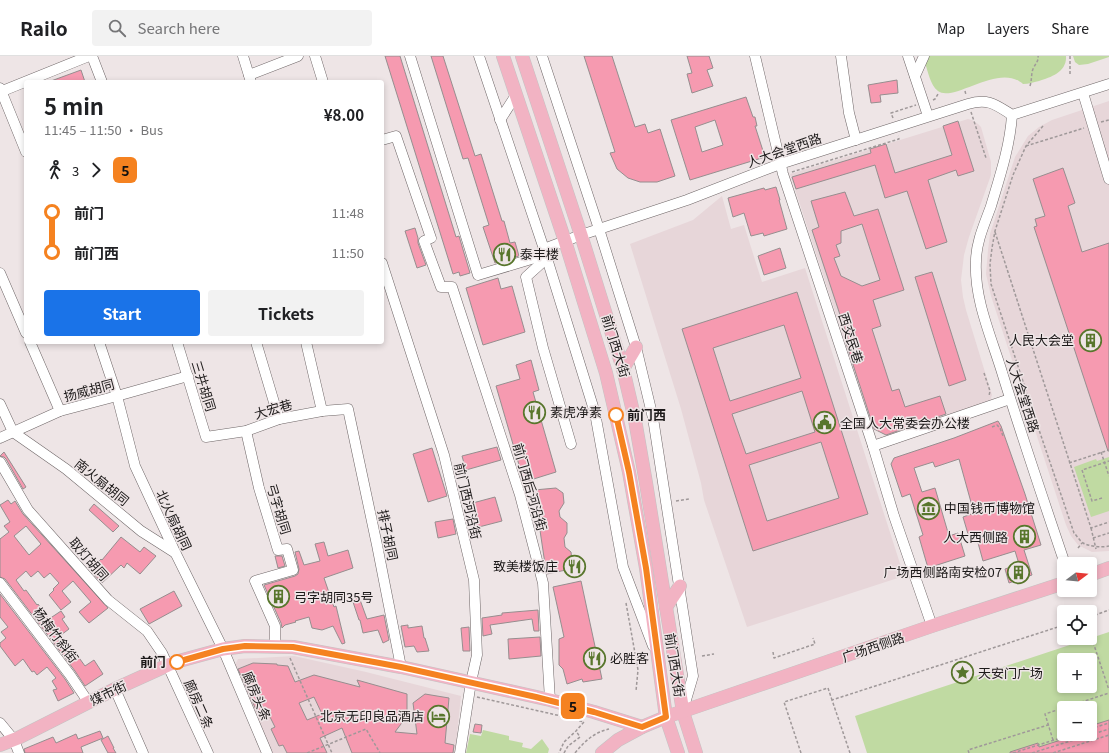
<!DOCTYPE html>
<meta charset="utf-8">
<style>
:root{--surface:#fff;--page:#f2f2f2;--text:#202124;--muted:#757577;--line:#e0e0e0;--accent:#1a73e8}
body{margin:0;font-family:Georgia,"Noto Sans SC",serif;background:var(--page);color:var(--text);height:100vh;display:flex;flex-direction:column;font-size:15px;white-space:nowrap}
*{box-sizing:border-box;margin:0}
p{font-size:13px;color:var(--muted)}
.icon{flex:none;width:22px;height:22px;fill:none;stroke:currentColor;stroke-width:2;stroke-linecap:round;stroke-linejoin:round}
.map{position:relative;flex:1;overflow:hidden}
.sheet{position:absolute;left:24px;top:24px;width:360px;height:264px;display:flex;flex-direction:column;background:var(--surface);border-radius:4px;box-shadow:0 2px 6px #0003}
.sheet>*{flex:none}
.badge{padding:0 8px;border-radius:6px;font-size:14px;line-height:26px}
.needle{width:26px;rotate:74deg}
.controls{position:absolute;left:1057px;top:501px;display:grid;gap:8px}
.controls a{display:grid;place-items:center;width:40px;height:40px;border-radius:4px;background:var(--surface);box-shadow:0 2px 6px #0003;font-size:20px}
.map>.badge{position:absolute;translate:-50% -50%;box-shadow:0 0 0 2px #fff}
.legs{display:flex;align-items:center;gap:6px;height:44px;padding:0 20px;font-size:13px}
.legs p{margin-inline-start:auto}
.summary{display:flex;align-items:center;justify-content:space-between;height:68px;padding:0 20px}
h1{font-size:22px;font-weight:700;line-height:30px}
.button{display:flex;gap:8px;margin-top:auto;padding:8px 20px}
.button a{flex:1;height:46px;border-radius:4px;background:var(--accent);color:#fff;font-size:16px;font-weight:700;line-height:46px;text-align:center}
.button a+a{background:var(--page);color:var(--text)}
ul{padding:0 20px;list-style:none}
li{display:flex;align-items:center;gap:14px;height:40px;font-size:15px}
li i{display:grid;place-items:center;width:6px;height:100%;margin:0 5px;background:currentColor}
li i::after{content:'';width:10px;height:10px;margin:-5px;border:3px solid;border-radius:50%;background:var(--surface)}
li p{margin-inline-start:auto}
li:first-child i{background:linear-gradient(#0000 50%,currentColor 0)}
li:last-child i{background:linear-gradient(currentColor 50%,#0000 0)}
header{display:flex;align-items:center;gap:24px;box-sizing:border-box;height:56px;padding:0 20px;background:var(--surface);border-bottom:1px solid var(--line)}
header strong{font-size:19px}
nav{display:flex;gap:22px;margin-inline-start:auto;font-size:14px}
.search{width:280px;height:36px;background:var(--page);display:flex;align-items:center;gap:10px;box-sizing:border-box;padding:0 14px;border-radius:4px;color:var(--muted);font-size:15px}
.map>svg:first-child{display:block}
.built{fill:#e7d6d9}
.green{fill:#c0daa2;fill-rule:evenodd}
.building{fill:#f69ab0;stroke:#968e8f;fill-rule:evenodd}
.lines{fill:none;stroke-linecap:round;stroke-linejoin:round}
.minor-casing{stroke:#6e6667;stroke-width:11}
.major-casing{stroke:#c4c3c3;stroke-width:14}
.path{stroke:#9f9899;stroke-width:1.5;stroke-dasharray:3 2;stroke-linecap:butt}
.minor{stroke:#fff;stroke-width:10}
.major{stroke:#f2b3c3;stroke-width:13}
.line-1-casing{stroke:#fff;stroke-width:9}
.line-1{stroke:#f58220;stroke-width:6}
.stop-1-dot{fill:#fff;stroke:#f58220;stroke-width:2}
.labels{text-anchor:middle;stroke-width:3;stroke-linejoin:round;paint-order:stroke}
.street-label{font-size:13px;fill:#1c1919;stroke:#eee5e6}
.poi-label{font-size:13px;fill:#1c1919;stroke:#eee5e6;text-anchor:start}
.stop-label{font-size:13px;font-weight:bold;fill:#1c1919;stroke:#eee5e6;text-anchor:start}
</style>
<header>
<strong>Railo</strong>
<div class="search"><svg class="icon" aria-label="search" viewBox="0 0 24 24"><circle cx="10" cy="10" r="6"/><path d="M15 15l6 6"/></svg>Search here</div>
<nav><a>Map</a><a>Layers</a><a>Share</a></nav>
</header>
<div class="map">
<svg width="1109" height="697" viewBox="0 0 1109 697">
<rect width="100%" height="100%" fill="#eee5e6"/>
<!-- built -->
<g class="built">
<polygon points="1109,45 1109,495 1092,496 1078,489 1071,480 1066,469 991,240 986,218 988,194 990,178 1015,101 1028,80 1039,71 1052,64"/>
<polygon points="968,63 972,64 978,68 981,71 991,106 991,119 969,181 964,199 961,224 963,241 966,254 992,339 990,345 891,380 885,379 873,369 870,362 790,118"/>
<polygon points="722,140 731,173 744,169 762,226 805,212 904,520 747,571 704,444 701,427 681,353 630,188 693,164"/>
<polygon points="294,600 366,616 461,640 455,697 270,697 234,611 238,603"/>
</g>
<!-- green -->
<g class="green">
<path d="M 929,0 L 1066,0 C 1067,16 1051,21 1039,25 C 1033,26 1029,28 1023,28 C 999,6 954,47 938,35 C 930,29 928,15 925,7 Z"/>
<polygon points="1073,0 1109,0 1109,1 1088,8 1079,9 1075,6"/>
<polygon points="1109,401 1109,455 1091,461 1074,411 1096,403 1097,405"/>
<path d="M 1109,576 L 1109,697 L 867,697 L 855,660 ZM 1064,604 L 1090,604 L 1090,630 L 1064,630 ZM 1064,652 L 1090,652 L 1090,678 L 1064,678 Z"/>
<polygon points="483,674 509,680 509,684 523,687 522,691 531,693 542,683 549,693 548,697 466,697 470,678 481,680"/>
</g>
<!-- building -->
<g class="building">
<polygon points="385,0 400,0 456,181 459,180 470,217 460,220 459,216 453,218"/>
<polygon points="431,0 443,0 475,100 481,98 502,165 504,165 510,187 515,186 519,200 495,207 483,171 489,169 468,102 463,103"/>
<polygon points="584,0 612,0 635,71 645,68 648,77 660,73 675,120 657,126 640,126 628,122 617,113 610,97 615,96"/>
<polygon points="687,0 709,0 713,12 707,14 713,30 692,37 687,18 692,17"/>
<polygon points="81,14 85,26 51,26 51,25"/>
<polygon points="897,24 898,37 880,39 881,46 871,47 868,29"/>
<path d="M 746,41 L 753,61 L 755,61 L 757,70 L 755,70 L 765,101 L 690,124 L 671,64 ZM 715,64 L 723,89 L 702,96 L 695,71 Z"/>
<polygon points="958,65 974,115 958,120 956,114 928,124 947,186 926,193 907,135 885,142 875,109 796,133 792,121 871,97 870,93 886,88 895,117 952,99 943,70"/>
<polygon points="1063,112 1075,147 1068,150 1082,196 1109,187 1109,395 1108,395 1034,171 1037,170 1035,163 1045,160 1033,123"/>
<polygon points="776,131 780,144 779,144 787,173 764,180 763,177 751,180 744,157 733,161 728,142 764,132 765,134"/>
<path d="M 845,136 L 854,160 L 878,153 L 904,234 L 873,244 L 881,270 L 872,273 L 892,335 L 899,333 L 905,351 L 940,340 L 946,358 L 886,379 L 874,373 L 846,287 L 849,286 L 812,174 L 819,171 L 811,145 ZM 862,168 L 880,224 L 862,230 L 841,220 L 834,202 L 840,200 L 836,189 L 841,187 L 841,175 Z"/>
<polygon points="415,172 418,182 418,187 426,209 417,212 405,175"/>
<polygon points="780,192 786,212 764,219 758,200"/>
<polygon points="932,216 966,324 949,330 915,221"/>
<polygon points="498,222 501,233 512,230 525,276 483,289 466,232"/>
<path d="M 797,236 L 868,458 L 753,495 L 682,273 ZM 784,269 L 801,322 L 730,345 L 713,292 ZM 802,335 L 815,376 L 746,398 L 732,358 ZM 821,386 L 839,442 L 767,465 L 749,409 Z"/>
<polygon points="531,304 539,334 533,336 556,416 524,426 496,330 520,323 516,309"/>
<polygon points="998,365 1001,370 1025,438 1041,489 1024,494 1032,519 1009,527 1005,513 1019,508 1015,495 983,505 975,476 968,478 963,461 974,457 959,403 935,411 933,406 914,412 922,436 935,432 949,480 958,477 965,500 928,512 919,481 923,479 910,438 902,441 891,408 894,402 954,382"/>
<polygon points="497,391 501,404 466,414 462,400"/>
<polygon points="432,392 447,440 428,446 413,398"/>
<polygon points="4,396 26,431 23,433 6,403 4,401 0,400"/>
<polygon points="556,432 563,437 564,447 559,455 560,461 567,467 567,477 564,482 565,491 571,496 572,505 566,514 547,518 545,508 534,434"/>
<polygon points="495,441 502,465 475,472 469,448"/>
<path d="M 8,444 L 11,448 L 15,445 L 23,458 L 108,552 L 89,567 L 79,556 L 91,546 L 73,525 L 62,535 L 71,546 L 61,554 L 49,539 L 54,534 L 53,533 L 59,527 L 50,517 L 44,522 L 38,515 L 31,521 L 26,515 L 16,524 L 24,535 L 26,534 L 37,549 L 38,548 L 49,563 L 61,555 L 65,561 L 62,563 L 69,573 L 57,582 L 67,596 L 72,592 L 85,610 L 94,604 L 103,618 L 85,630 L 75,615 L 5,523 L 0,521 L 0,483 L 9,476 L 4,470 L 10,466 L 0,449 ZM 26,470 L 41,488 L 29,499 L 14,480 Z"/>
<polygon points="94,448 119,470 113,476 89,454"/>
<polygon points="453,463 456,478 438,482 435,466"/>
<polygon points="121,481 140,496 144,491 156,500 140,518 127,507 124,512 121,509 102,527 90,514 101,503 102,504"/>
<polygon points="324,486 328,500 348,494 353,512 324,522 334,551 336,550 345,587 342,588 333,570 322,574 312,572 309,561 295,565 296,566 285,569 282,572 281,567 264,529 295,520 298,518 299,513 295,496 299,495 304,509 320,505 315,488"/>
<polygon points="275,500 282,500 285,510 278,512"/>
<polygon points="581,525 602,623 583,626 582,623 567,628 563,613 559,609 559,583 564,581 553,531"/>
<polygon points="174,535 182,550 149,568 140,553"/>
<polygon points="0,538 65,623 74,637 58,645 53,634 57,633 52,625 56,622 47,611 37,619 34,615 32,616 23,603 15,610 0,590 0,587 6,582 1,576 8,571 0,561"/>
<polygon points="359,541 367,563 384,559 389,584 383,587 378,574 363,577 360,564 359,564 352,543"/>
<polygon points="538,554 539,575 534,575 532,563 490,569 492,578 483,580 482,562 502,559 502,557"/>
<polygon points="408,569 408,572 422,570 424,582 425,582 429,595 417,596 414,590 405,591 401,570"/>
<polygon points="469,571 470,595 463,595 461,572"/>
<polygon points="540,581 541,600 509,603 508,583"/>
<path d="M 253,607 L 277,608 L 277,609 L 288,610 L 295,626 L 314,619 L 360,631 L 357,624 L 407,638 L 407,660 L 395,676 L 417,678 L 413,647 L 425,638 L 449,642 L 445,687 L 454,689 L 453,697 L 352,697 L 342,672 L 320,682 L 327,697 L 287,697 L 283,689 L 279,690 L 271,673 L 275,671 L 269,659 L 266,660 L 265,657 L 261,659 L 259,655 L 257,656 L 238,613 ZM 314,641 L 322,658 L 307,664 L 299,647 Z"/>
<polygon points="1109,664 1109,697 1010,697 1010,696 1038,687 1039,691 1067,682 1066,678 1090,678 1090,670"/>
<polygon points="475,668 482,669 481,677 473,676"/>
<polygon points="100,675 103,682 81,691 83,697 25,697 24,693 53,681 56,687 76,678 78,683"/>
<polygon points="108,680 114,692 113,692 116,697 108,697 101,684"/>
</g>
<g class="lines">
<defs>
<g id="minor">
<polyline points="92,0 102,26"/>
<polyline points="243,0 251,26"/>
<polyline points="315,0 323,26"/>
<path d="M 410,0 L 478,219 L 538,201 L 544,193 L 581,179 L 687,144 L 780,108 L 968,48 C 989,42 996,49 1012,59 L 1109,28"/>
<polyline points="479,0 544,193 595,357 623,511 653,590"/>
<polyline points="542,0 599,173 636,291 653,362 693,620 683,654"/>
<polyline points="755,0 783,118 873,390 894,460 932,570"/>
<polyline points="841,0 849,57 856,84"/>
<polyline points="908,0 928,60"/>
<polyline points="249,19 298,0"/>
<polyline points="915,20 924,0"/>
<polyline points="0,32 26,96"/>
<polyline points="0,36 89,0"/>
<polyline points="1083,37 1109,123"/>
<path d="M 1012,59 C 1010,90 1000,120 991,150 C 985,167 976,186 976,205 C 974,242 990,278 1001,313 C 1021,378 1043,443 1065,508"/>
<polyline points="500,64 516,39"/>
<polyline points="382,84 396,80 431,182 424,185 441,231 452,231 520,439 543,527 550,644"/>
<polyline points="547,202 526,221 543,292 571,388"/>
<polyline points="382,207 444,399 474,524 477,599 471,626 460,697"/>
<polyline points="0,217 26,277"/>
<polyline points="30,286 60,355"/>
<polyline points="99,286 117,340 135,410 175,496 223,593 267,697"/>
<polyline points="177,286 206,381 246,375 279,363 322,355 348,353 377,489 401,611"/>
<polyline points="256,286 279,363"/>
<polyline points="306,286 322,355"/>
<polyline points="0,348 13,376 66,413 141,475 174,496"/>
<polyline points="246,375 259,432 278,494 287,493 293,514 255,525 275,570 275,590"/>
<polyline points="0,382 60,355 117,340 188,320"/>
<polyline points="873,390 1010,343"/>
<polyline points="0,406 28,454 108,544 147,575 162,597 208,697"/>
<polyline points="0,527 70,619 89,647"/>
<polyline points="115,633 143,697"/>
<polyline points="0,667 14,684 19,697"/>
</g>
<g id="major">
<polyline points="503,0 565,185 606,317 629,416 646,512 666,661 678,697"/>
<polyline points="522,0 581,179 623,313 635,364 646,427 683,656 696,697"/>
<polyline points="623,313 636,291"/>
<polyline points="1090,519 1109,512"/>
<polyline points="666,551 680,530"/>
<polyline points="0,689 18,682 115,633 168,609 179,605 223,593 245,590 293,591 401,611 550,644 594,656 642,671"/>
<polyline points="602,697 618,684 642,671 666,661 932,570 1064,527"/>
</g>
</defs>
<!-- minor casing -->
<use href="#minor" class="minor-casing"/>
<!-- major casing -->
<use href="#major" class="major-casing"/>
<!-- path -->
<g class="path">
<polyline points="1070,0 1070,18"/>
<path d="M 1030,30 C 1032,24 1031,18 1033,13 C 1035,8 1039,5 1038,0"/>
<polyline points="965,35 966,39"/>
<polyline points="933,44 935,43 938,38"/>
<polyline points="971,56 986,102"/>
<polyline points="893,62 891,57 916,49"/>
<polyline points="1101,66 1109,64"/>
<path d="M 1043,70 L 1026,90 L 1013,119 L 995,175 L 992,192 L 990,208 L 991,228 L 1035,362 L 1074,477 C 1077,480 1080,485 1083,487 C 1088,490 1103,492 1109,490"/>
<polyline points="1026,90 1084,72"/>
<polyline points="792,116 899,83 898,80"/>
<polyline points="995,176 1091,472 1109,466"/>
<polyline points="984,317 990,335 989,340"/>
<polyline points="992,371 997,369 1000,372 1003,380"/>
<polyline points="1101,396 1109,420"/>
<polyline points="1069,407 1109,394"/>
<polyline points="1102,442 1092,445 1082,414 1109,405"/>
<polyline points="676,445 689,443"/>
<polyline points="1091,472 1096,493"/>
<polyline points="1093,482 1109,477"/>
<polyline points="1078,492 1082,487"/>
<polyline points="626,547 638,614 636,635"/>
<polyline points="1090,561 1109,554"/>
<polyline points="1090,577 1109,634"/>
<polyline points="773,596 774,602 815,588 813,582"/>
<polyline points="702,600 714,598"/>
<polyline points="290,602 332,697"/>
<polyline points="477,641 561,660 584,666 576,675 564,686 559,697"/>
<polyline points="1090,673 1109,667"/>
<polyline points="1053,684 1045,658 1109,637"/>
<polyline points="307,697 366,673 380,697"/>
<polyline points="564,697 568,690 580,681 576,675"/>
<path d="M 575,697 C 585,685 593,677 609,673"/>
<polyline points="801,697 784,646 828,632 832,644"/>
<polyline points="850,697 832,644 1064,569"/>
<polyline points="969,697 968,694 1048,669"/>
<polyline points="1013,697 1073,678"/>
<polyline points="1032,697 1109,673"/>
<polyline points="1053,697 1109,679"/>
</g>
<!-- minor -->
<use href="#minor" class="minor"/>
<!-- major -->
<use href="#major" class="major"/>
</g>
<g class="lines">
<defs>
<polyline id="line-1" points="177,606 223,593 245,590 293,591 401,611 536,641 594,656 642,671 666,661 646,512 629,416 616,359"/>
</defs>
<!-- line-1 casing -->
<use href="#line-1" class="line-1-casing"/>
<!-- line-1 -->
<use href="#line-1" class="line-1"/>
</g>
<!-- icons -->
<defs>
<symbol id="restaurant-ring" viewBox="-11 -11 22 22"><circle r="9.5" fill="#eee5e6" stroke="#58762c" stroke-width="1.5"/><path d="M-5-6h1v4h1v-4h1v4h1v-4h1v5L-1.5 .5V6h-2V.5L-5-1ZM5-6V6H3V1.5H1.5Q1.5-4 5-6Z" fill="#58762c"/></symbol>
<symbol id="building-ring" viewBox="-11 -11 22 22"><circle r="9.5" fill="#eee5e6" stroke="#58762c" stroke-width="1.5"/><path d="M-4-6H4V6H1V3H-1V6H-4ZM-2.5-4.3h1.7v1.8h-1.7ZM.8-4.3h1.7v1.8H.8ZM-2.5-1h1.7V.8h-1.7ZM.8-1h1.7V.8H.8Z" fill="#58762c"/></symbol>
<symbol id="civic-ring" viewBox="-11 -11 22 22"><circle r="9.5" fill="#eee5e6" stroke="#58762c" stroke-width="1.5"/><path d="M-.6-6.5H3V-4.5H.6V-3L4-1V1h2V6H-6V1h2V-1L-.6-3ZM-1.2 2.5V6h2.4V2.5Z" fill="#58762c"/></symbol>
<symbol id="museum-ring" viewBox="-11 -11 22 22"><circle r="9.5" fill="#eee5e6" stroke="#58762c" stroke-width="1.5"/><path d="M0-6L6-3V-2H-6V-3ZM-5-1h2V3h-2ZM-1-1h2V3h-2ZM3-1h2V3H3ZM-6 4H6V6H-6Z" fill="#58762c"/></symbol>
<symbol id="sight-ring" viewBox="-11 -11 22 22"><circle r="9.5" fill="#eee5e6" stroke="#58762c" stroke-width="1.5"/><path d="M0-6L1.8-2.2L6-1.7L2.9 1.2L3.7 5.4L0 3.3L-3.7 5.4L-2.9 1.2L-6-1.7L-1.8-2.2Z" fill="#58762c"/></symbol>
<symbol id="hotel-ring" viewBox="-11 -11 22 22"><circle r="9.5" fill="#eee5e6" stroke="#58762c" stroke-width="1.5"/><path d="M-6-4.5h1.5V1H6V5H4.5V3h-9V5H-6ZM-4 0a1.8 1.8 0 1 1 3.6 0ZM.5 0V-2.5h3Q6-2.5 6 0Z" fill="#58762c"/></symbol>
</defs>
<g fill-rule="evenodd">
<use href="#restaurant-ring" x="492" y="186" width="25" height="25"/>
<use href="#building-ring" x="1078" y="272" width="25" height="25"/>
<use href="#restaurant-ring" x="522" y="344" width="25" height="25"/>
<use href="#civic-ring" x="812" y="354" width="25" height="25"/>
<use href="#museum-ring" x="916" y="440" width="25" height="25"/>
<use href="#building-ring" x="1012" y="468" width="25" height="25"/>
<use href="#restaurant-ring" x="562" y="498" width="25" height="25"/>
<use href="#building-ring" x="1006" y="504" width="25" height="25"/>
<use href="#building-ring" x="266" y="528" width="25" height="25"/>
<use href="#restaurant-ring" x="582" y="590" width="25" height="25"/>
<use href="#sight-ring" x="950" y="604" width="25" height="25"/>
<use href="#hotel-ring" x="426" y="648" width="25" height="25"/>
</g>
<!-- markers -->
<g class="stop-1-dot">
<circle cx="616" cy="359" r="7"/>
<circle cx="177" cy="606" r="7"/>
</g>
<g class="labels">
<!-- street labels -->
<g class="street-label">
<text transform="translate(784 94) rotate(-19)" y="5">人大会堂西路</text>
<text transform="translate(851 282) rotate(72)" y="5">西交民巷</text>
<text transform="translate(616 290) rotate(73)" y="5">前门西大街</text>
<text transform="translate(204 330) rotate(73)" y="5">三井胡同</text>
<text transform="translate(89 334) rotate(-15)" y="5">扬威胡同</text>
<text transform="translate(1023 339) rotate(72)" y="5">人大会堂西路</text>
<text transform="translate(273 353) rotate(-16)" y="5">大宏巷</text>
<text transform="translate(102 426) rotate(39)" y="5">南火扇胡同</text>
<text transform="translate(530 431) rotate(74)" y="5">前门西后河沿街</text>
<text transform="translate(468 445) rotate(77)" y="5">前门西河沿街</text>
<text transform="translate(279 453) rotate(73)" y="5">弓字胡同</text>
<text transform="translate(174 464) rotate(65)" y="5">北火扇胡同</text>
<text transform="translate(388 479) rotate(78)" y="5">排子胡同</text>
<text transform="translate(89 503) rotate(49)" y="5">取灯胡同</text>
<text transform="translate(56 579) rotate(53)" y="5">杨梅竹斜街</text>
<text transform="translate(873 591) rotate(-19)" y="5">广场西侧路</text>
<text transform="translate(675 609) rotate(81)" y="5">前门西大街</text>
<text transform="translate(108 637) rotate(-26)" y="5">煤市街</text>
<text transform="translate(257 640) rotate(67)" y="5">廊房头条</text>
<text transform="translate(199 648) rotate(66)" y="5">廊房二条</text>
</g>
<!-- poi labels -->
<g class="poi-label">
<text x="520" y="203">泰丰楼</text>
<text x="1074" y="289" text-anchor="end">人民大会堂</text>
<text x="550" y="361">素虎净素</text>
<text x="840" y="372">全国人大常委会办公楼</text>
<text x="944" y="457">中国钱币博物馆</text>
<text x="1008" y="486" text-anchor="end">人大西侧路</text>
<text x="558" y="515" text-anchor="end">致美楼饭庄</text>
<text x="1002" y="521" text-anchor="end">广场西侧路南安检07</text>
<text x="294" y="546">弓字胡同35号</text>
<text x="610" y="607">必胜客</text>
<text x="978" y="622">天安门广场</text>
<text x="424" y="665" text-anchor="end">北京无印良品酒店</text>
</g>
<!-- stop labels -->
<g class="stop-label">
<text x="627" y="364">前门西</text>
<text x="166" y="611" text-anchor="end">前门</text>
</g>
</g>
</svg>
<div class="controls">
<a><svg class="needle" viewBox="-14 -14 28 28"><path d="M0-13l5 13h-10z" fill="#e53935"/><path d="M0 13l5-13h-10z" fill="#757577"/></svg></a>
<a><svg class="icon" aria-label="locate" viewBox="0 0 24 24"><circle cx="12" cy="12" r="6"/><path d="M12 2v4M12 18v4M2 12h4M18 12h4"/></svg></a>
<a>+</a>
<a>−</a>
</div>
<b class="badge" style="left:573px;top:650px;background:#f58220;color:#111">5</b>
<section class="sheet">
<div class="summary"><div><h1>5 min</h1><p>11:45 – 11:50 · Bus</p></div><b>¥8.00</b></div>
<div class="legs"><svg class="icon" aria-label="walk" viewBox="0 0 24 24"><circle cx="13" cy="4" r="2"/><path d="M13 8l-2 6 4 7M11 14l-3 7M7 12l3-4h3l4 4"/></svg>3<svg class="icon" aria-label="forward" viewBox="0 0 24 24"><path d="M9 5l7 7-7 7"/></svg><b class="badge" style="background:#f58220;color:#111">5</b></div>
<ul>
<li><i style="color:#f58220"></i><b>前门</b><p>11:48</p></li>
<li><i style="color:#f58220"></i><b>前门西</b><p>11:50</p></li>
</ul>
<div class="button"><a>Start</a><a>Tickets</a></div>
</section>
</div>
